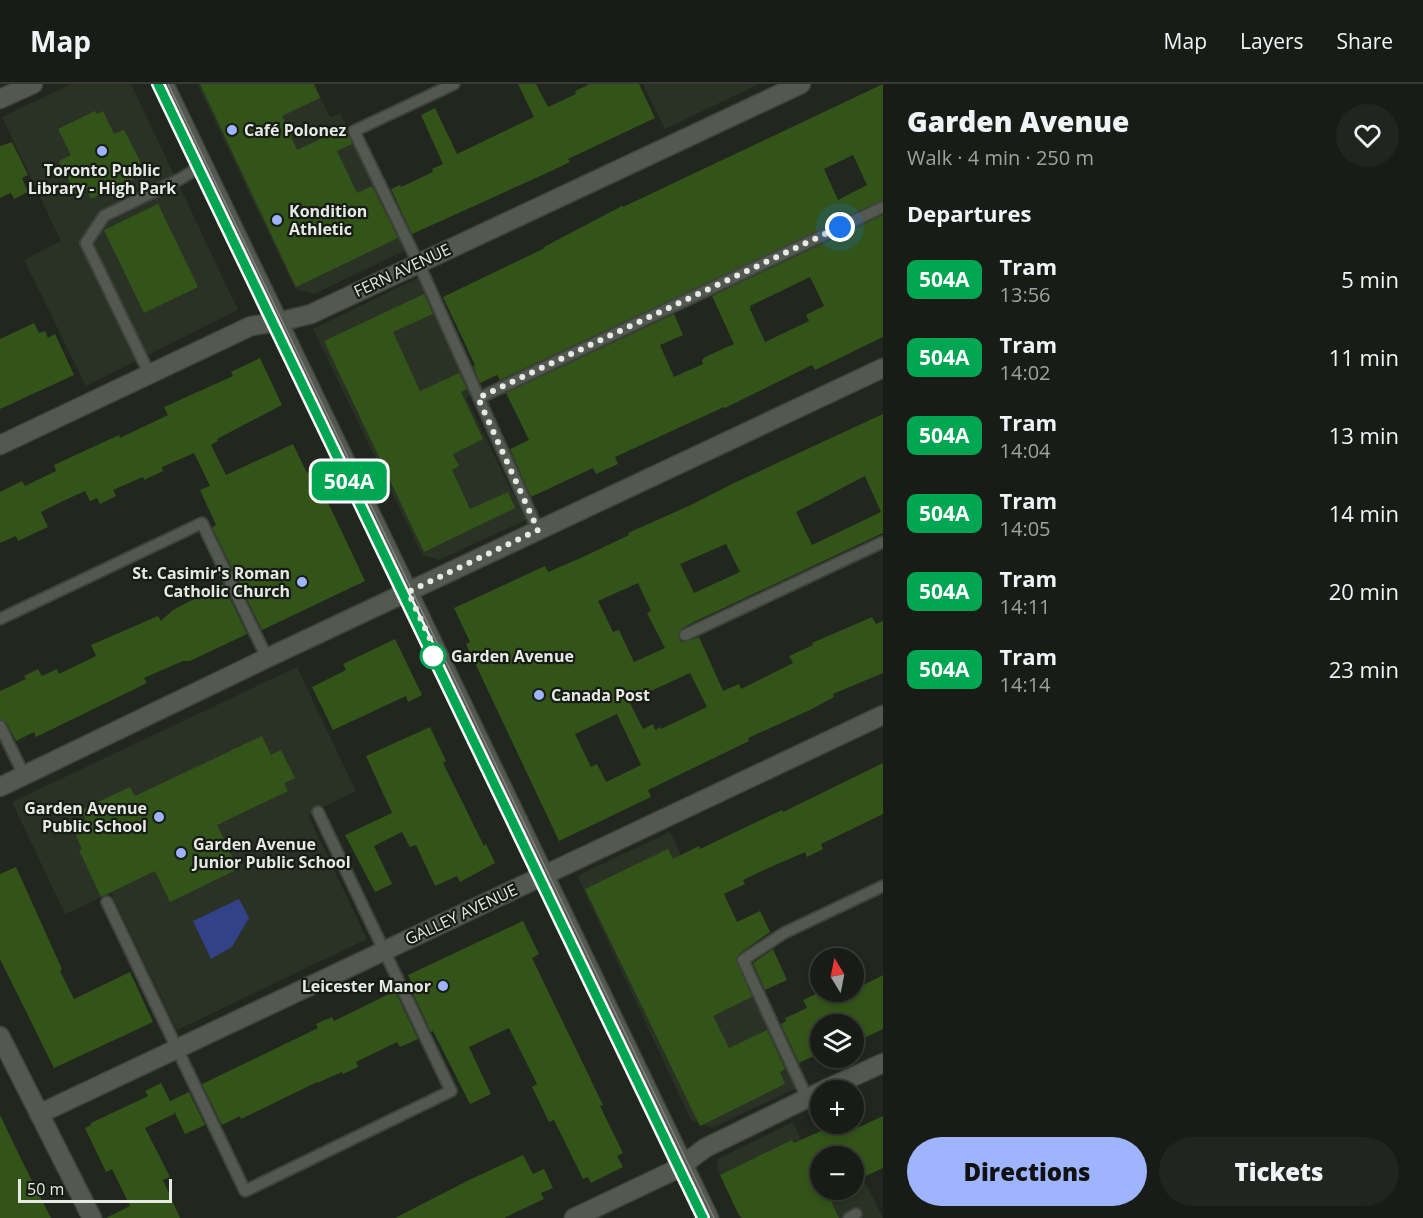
<!DOCTYPE html>
<meta charset="utf-8">
<style>
:root{--surface:#191c16;--page:#22251f;--text:#f1f3f6;--muted:#9fa1a1;--line:#373a35;--accent:#9eb4fd}
body{margin:0;font-family:"Open Sans",sans-serif;background:var(--page);color:var(--text);height:100vh;display:flex;flex-direction:column;font-size:22px;white-space:nowrap}
*{box-sizing:border-box;margin:0}
p{font-size:20px;color:var(--muted)}
.icon{flex:none;width:33px;height:33px;fill:none;stroke:currentColor;stroke-width:2;stroke-linecap:round;stroke-linejoin:round}
.map{position:relative;flex:1;overflow:hidden}
.details{display:flex;flex-direction:column;background:var(--surface);width:540px}
.details>*{flex:none}
.badge{padding:0 12px;border-radius:9px;font-size:21px;line-height:39px}
.needle{width:39px;rotate:350deg}
.controls{position:absolute;left:810px;top:864px;display:grid;gap:12px}
.controls a{display:grid;place-items:center;width:54px;height:54px;border-radius:50%;background:var(--surface);box-shadow:0 3px 9px #0003,0 0 0 2px var(--line);font-size:30px}
.scale{position:absolute;left:18px;bottom:15px;width:154px;box-sizing:border-box;padding-left:6px;border:3px solid #e6e9e4;border-top:0;font-size:16px;line-height:21px;white-space:nowrap;color:#e6e9e4;-webkit-text-stroke:4px #171c15;paint-order:stroke}
.you{position:absolute;width:30px;height:30px;margin:-15px;border:4px solid #fff;border-radius:50%;background:#1a73e8;box-shadow:0 0 0 9px #1a73e833}
.map>.badge{position:absolute;translate:-50% -50%;box-shadow:0 0 0 3px #fff}
h2{padding:0 24px;font-size:22px;line-height:54px}
.round{display:grid;place-items:center;flex:none;width:63px;height:63px;border-radius:32px;background:var(--page)}
.head{display:flex;align-items:center;justify-content:space-between;height:102px;padding:0 24px}
h1{font-size:28px;font-weight:800;line-height:45px}
.primary-button{display:flex;gap:12px;margin-top:auto;padding:12px 24px}
.primary-button a{flex:1;height:69px;border-radius:36px;background:var(--accent);color:#111;font-size:24px;font-weight:800;line-height:69px;text-align:center}
.primary-button a+a{background:var(--page);color:var(--text)}
ul{padding:0;list-style:none}
li{display:flex;align-items:center;gap:18px;height:78px;padding:0 24px}
li div{flex:1}
li b{display:block;font-size:22px}
li em{font-style:normal}
li .badge{min-width:66px;font-weight:700;text-align:center}
header{display:flex;align-items:center;gap:36px;box-sizing:border-box;height:84px;padding:0 30px;background:var(--surface);border-bottom:2px solid var(--line)}
header strong{font-size:28px}
nav{display:flex;gap:33px;margin-inline-start:auto;font-size:21px}
main{display:flex;flex:1;min-height:0}
.map>svg:first-child{display:block}
.built{fill:#2a3225}
.green{fill:#334288}
.building{fill:#325419;fill-rule:evenodd}
.lines{fill:none;stroke-linecap:round;stroke-linejoin:round}
.service-casing{stroke:#3f433d;stroke-width:14}
.minor-casing{stroke:#3f433d;stroke-width:21}
.tertiary-casing{stroke:#3f433d;stroke-width:21}
.service{stroke:#535950;stroke-width:10}
.minor{stroke:#535950;stroke-width:18}
.tertiary{stroke:#535950;stroke-width:18}
.tram{stroke:#80847d;stroke-width:1.5}
.line-casing{stroke:#fff;stroke-width:14}
.line{stroke:#00a651;stroke-width:9}
.walk{stroke:#e6e9e4;stroke-width:6;stroke-dasharray:0 10.8}
.poi-dot{fill:#9eb4fd;stroke:#171c15;stroke-width:2}
.stop-dot{fill:#fff;stroke:#00a651;stroke-width:3}
.labels{text-anchor:middle;stroke-width:4.5;stroke-linejoin:round;paint-order:stroke}
.poi-label{font-size:16px;font-weight:bold;fill:#e6e9e4;stroke:#171c15;text-anchor:start}
.street-label{font-size:16px;fill:#e6e9e4;stroke:#171c15}
.stop-label{font-size:16px;font-weight:bold;fill:#e6e9e4;stroke:#171c15;text-anchor:start}
</style>
<header>
<strong>Map</strong>
<nav><a>Map</a><a>Layers</a><a>Share</a></nav>
</header>
<main>
<div class="map">
<svg width="883" height="1134" viewBox="0 0 883 1134">
<rect width="100%" height="100%" fill="#21261e"/>
<!-- built -->
<g class="built">
<polygon points="71,0 131,0 238,226 86,302 24,176 61,157 2,33"/>
<polygon points="197,0 314,0 330,33 340,29 406,166 314,210 295,205"/>
<polygon points="643,0 759,0 665,45"/>
<polygon points="420,193 473,310 466,314 526,436 439,476 422,471 313,245"/>
<polygon points="297,583 356,707 308,731 367,855 177,946 111,809 65,830 12,718"/>
<polygon points="670,748 703,817 731,884 740,879 797,1004 712,1044 691,1036 578,794 581,790"/>
<polygon points="793,1038 820,1094 820,1106 826,1106 828,1111 840,1106 854,1106 854,1099 863,1094 883,1134 740,1134 717,1085 718,1075"/>
</g>
<!-- green -->
<polygon class="green" points="239,815 249,834 232,863 211,875 193,837"/>
<!-- building -->
<g class="building">
<polygon points="200,0 314,0 320,14 282,32 297,66 346,43 352,60 337,67 357,109 372,102 398,154 296,203"/>
<polygon points="518,0 536,0 548,23 576,10 575,7 590,0 639,0 655,34 568,75 570,78 547,89 412,150 391,105 400,101 401,103 433,88 432,85 443,80 421,31 435,24 457,70 534,33"/>
<path d="M 883,0 L 883,116 L 500,296 L 497,291 L 480,299 L 473,282 L 475,281 L 443,213 L 545,164 L 544,163 L 622,122 L 623,123 ZM 853,71 L 867,101 L 838,116 L 824,85 Z"/>
<polygon points="95,27 97,30 103,27 114,50 124,46 141,79 130,83 135,94 91,115 86,104 75,110 59,77 71,71 58,45"/>
<polygon points="12,58 28,91 22,94 28,108 14,115 11,109 0,114 0,62"/>
<polygon points="158,120 198,203 144,229 104,146"/>
<path d="M 883,131 L 883,253 L 815,286 L 812,281 L 725,324 L 724,323 L 615,373 L 618,380 L 596,390 L 593,384 L 531,413 L 510,365 L 529,356 L 506,309 L 674,230 L 683,251 L 660,261 L 674,293 L 703,280 L 702,276 L 705,273 L 734,260 L 712,212 ZM 810,193 L 824,222 L 806,231 L 809,237 L 765,258 L 750,225 L 751,224 L 750,222 Z"/>
<polygon points="424,210 433,230 393,248 420,307 459,289 467,305 461,308 483,355 453,370 459,382 452,386 470,425 508,408 515,424 424,468 324,257"/>
<polygon points="34,239 39,249 45,247 48,254 55,250 74,291 0,325 0,255"/>
<polygon points="260,274 282,321 217,355 218,357 211,361 226,391 293,360 307,389 310,388 321,411 324,410 365,497 262,546 212,443 216,441 200,406 210,402 194,369 162,383 163,387 144,396 143,393 113,406 116,412 100,420 97,414 90,417 85,407 63,417 41,428 48,443 18,457 16,452 0,459 0,408 22,397 25,402 56,387 54,381 119,351 120,354 168,331 164,323 233,292 231,288"/>
<path d="M 883,330 L 883,449 L 692,539 L 681,545 L 678,551 L 680,557 L 685,558 L 699,553 L 723,607 L 739,600 L 741,605 L 793,579 L 789,572 L 813,561 L 812,559 L 872,533 L 876,540 L 883,537 L 883,589 L 833,610 L 834,613 L 812,625 L 748,654 L 749,657 L 648,706 L 651,713 L 559,757 L 466,560 L 470,558 L 454,524 L 545,482 L 548,488 L 583,473 L 629,451 L 628,449 L 691,421 L 732,400 ZM 865,392 L 881,428 L 812,461 L 796,428 ZM 726,460 L 740,488 L 694,509 L 680,480 ZM 638,499 L 651,527 L 647,529 L 665,564 L 634,578 L 619,546 L 613,548 L 598,517 ZM 690,589 L 707,623 L 661,645 L 660,643 L 655,646 L 653,640 L 643,645 L 629,617 ZM 617,630 L 641,681 L 606,698 L 597,680 L 591,683 L 575,650 Z"/>
<polygon points="223,500 247,550 190,577 183,577 144,594 147,599 36,653 34,648 16,657 6,638 0,635 0,607 26,595 24,592 38,585 42,592 57,585 59,590 96,572 91,561 158,532 161,537 173,526"/>
<polygon points="395,555 422,611 408,618 406,612 333,646 312,603 346,586 343,580"/>
<polygon points="430,643 446,677 443,679 484,762 486,760 495,779 460,798 457,792 435,802 416,761 410,763 402,748 374,762 392,800 375,808 345,751 392,729 366,672"/>
<polygon points="262,652 271,671 281,666 295,694 284,699 288,707 217,741 238,785 170,818 155,787 101,813 79,766 82,765 75,749 89,742 81,726 130,703 135,712"/>
<polygon points="883,679 883,730 821,760 823,765 807,773 805,768 764,786 743,796 745,800 724,810 737,838 760,827 770,848 739,870 736,875 752,913 713,932 729,964 767,946 785,985 780,988 785,1000 700,1042 585,805 668,765 673,775 699,762 700,765 782,726 783,728"/>
<polygon points="16,783 62,885 60,887 74,915 130,888 153,938 54,984 0,875 0,790"/>
<polygon points="523,837 539,870 532,874 603,1021 600,1022 623,1069 617,1072 623,1083 591,1099 588,1093 583,1095 554,1036 549,1038 532,1003 537,1000 509,944 469,963 491,1010 470,1020 433,947 431,948 409,901 412,899 408,891"/>
<polygon points="773,865 787,896 765,906 753,879"/>
<polygon points="883,891 883,945 854,959 854,940 820,940 820,969 799,979 781,940 786,937 785,934 807,924 803,916 820,908 854,908 854,906"/>
<polygon points="395,907 418,955 400,963 397,958 356,978 358,983 343,990 342,988 317,999 317,998 241,1035 240,1032 222,1041 202,1000 318,944 316,940 332,933 334,937"/>
<polygon points="161,999 170,1017 189,1008 205,1041 185,1050 174,1027 176,1029 145,1044 170,1093 163,1096 180,1134 106,1134 130,1122 112,1085 106,1088 85,1044 91,1041 91,1039 148,1012 145,1007"/>
<polygon points="0,1031 21,1075 51,1134 0,1134"/>
<polygon points="883,1032 883,1084 866,1092 857,1072 820,1072 820,1106 826,1106 839,1134 742,1134 738,1129 720,1091 792,1056 794,1059 837,1040 842,1051"/>
<polygon points="523,1071 533,1090 544,1085 553,1104 541,1109 544,1115 504,1134 395,1134 467,1097"/>
</g>
<g class="lines">
<defs>
<g id="service">
<polyline points="454,0 354,47 423,189 538,446"/>
<polyline points="149,289 86,159 104,132 180,95 203,81"/>
<polyline points="479,314 883,123"/>
<polyline points="0,535 202,439 267,574"/>
<polyline points="685,551 883,458"/>
<polyline points="0,642 24,691"/>
<polyline points="107,818 245,1107 451,1007 318,728"/>
<polyline points="807,1014 743,876 784,849 883,802"/>
<polyline points="849,1134 856,1130"/>
</g>
<g id="minor">
<polyline points="0,15 33,0"/>
<polyline points="0,361 251,242 283,237 311,230 801,0"/>
<polyline points="0,703 267,574 883,284"/>
<polyline points="0,952 92,1134"/>
<polyline points="824,1006 883,979"/>
<polyline points="39,1030 883,631"/>
<polyline points="574,1134 679,1084 705,1064 820,1008"/>
</g>
<polyline id="tertiary" points="164,0 709,1134"/>
</defs>
<!-- service casing -->
<use href="#service" class="service-casing"/>
<!-- minor casing -->
<use href="#minor" class="minor-casing"/>
<!-- tertiary casing -->
<use href="#tertiary" class="tertiary-casing"/>
<!-- service -->
<use href="#service" class="service"/>
<!-- minor -->
<use href="#minor" class="minor"/>
<!-- tertiary -->
<use href="#tertiary" class="tertiary"/>
<!-- tram -->
<g class="tram">
<polyline points="158,0 703,1134"/>
<polyline points="168,0 714,1134"/>
</g>
</g>
<g class="lines">
<defs>
<polyline id="line" points="158,0 703,1134"/>
</defs>
<!-- line casing -->
<use href="#line" class="line-casing"/>
<!-- line -->
<use href="#line" class="line"/>
<!-- walk -->
<polyline class="walk" points="433,572 440,576 408,508 538,446 478,314 840,143"/>
</g>
<!-- markers -->
<g class="poi-dot">
<circle cx="232" cy="46" r="6"/>
<circle cx="102" cy="67" r="6"/>
<circle cx="277" cy="136" r="6"/>
<circle cx="302" cy="498" r="6"/>
<circle cx="539" cy="611" r="6"/>
<circle cx="159" cy="733" r="6"/>
<circle cx="181" cy="769" r="6"/>
<circle cx="443" cy="902" r="6"/>
</g>
<circle class="stop-dot" cx="433" cy="572" r="12"/>
<g class="labels">
<!-- poi labels -->
<g class="poi-label">
<text x="244" y="52">Café Polonez</text>
<text x="102" y="92" text-anchor="middle">Toronto Public<tspan x="102" dy="18">Library - High Park</tspan></text>
<text x="289" y="133">Kondition<tspan x="289" dy="18">Athletic</tspan></text>
<text x="290" y="495" text-anchor="end">St. Casimir's Roman<tspan x="290" dy="18">Catholic Church</tspan></text>
<text x="551" y="617">Canada Post</text>
<text x="147" y="730" text-anchor="end">Garden Avenue<tspan x="147" dy="18">Public School</tspan></text>
<text x="193" y="766">Garden Avenue<tspan x="193" dy="18">Junior Public School</tspan></text>
<text x="431" y="908" text-anchor="end">Leicester Manor</text>
</g>
<!-- street labels -->
<g class="street-label">
<text transform="translate(402 186) rotate(-25)" y="6">FERN AVENUE</text>
<text transform="translate(461 830) rotate(-25)" y="6">GALLEY AVENUE</text>
</g>
<!-- stop labels -->
<g class="stop-label">
<text x="451" y="578">Garden Avenue</text>
</g>
</g>
</svg>
<div class="controls">
<a><svg class="needle" viewBox="-14 -14 28 28"><path d="M0-13l5 13h-10z" fill="#e53935"/><path d="M0 13l5-13h-10z" fill="#9fa1a1"/></svg></a>
<a><svg class="icon" aria-label="layers" viewBox="0 0 24 24"><path d="M12 4l9 5-9 5-9-5zM3 14l9 5 9-5"/></svg></a>
<a>+</a>
<a>−</a>
</div>
<div class="scale">50 m</div>
<div class="you" style="left:840px;top:143px"></div>
<b class="badge" style="left:349px;top:397px;background:#00a651;color:#fff">504A</b>
</div>
<section class="details">
<div class="head"><div><h1>Garden Avenue</h1><p>Walk · 4 min · 250 m</p></div><a class="round"><svg class="icon" aria-label="heart" viewBox="0 0 24 24"><path d="M12 20l-8-8c-3-5 5-10 8-4 3-6 11-1 8 4z"/></svg></a></div>
<h2>Departures</h2>
<ul>
<li><span class="badge" style="background:#00a651;color:#fff">504A</span><div><b>Tram</b><p>13:56</p></div><em>5 min</em></li>
<li><span class="badge" style="background:#00a651;color:#fff">504A</span><div><b>Tram</b><p>14:02</p></div><em>11 min</em></li>
<li><span class="badge" style="background:#00a651;color:#fff">504A</span><div><b>Tram</b><p>14:04</p></div><em>13 min</em></li>
<li><span class="badge" style="background:#00a651;color:#fff">504A</span><div><b>Tram</b><p>14:05</p></div><em>14 min</em></li>
<li><span class="badge" style="background:#00a651;color:#fff">504A</span><div><b>Tram</b><p>14:11</p></div><em>20 min</em></li>
<li><span class="badge" style="background:#00a651;color:#fff">504A</span><div><b>Tram</b><p>14:14</p></div><em>23 min</em></li>
</ul>
<div class="primary-button"><a>Directions</a><a>Tickets</a></div>
</section>
</main>
